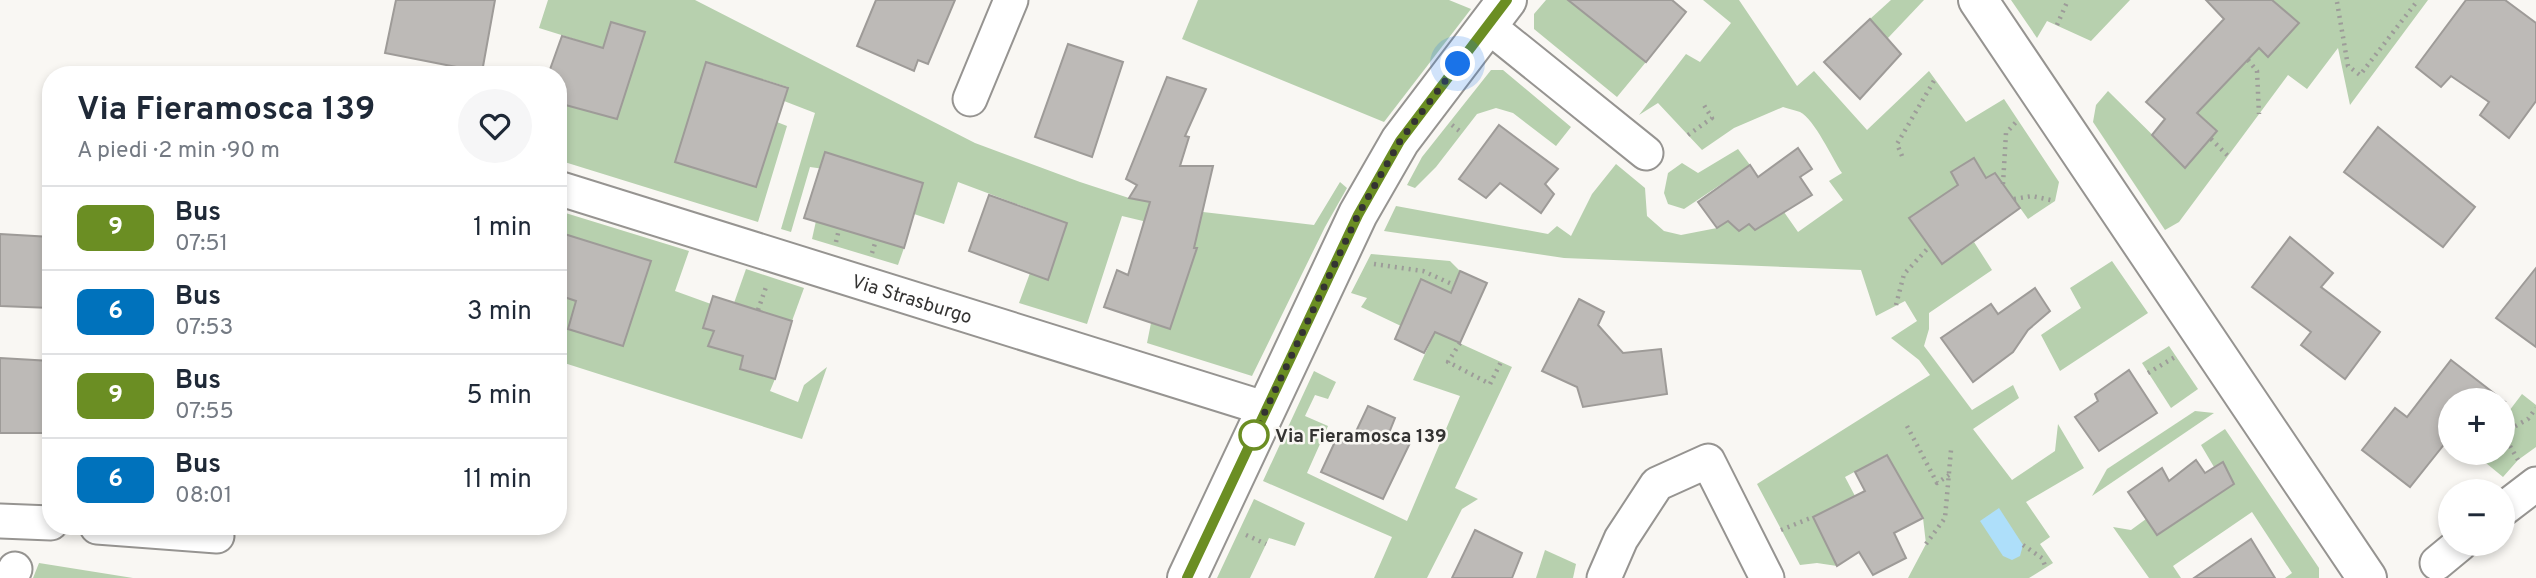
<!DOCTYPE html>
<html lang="it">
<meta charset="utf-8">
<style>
:root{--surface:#fff;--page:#f6f6f7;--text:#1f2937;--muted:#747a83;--line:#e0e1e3}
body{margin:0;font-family:Overpass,sans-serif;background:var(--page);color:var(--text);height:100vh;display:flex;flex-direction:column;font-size:26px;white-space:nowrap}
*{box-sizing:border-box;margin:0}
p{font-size:23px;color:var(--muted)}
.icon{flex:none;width:38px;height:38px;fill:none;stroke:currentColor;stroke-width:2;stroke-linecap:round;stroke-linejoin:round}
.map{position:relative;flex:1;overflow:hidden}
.panel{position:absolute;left:42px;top:66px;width:525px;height:469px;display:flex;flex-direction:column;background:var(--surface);border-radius:28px;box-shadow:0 4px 10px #0003}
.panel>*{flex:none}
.badge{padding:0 14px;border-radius:10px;font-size:24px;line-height:46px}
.fabs{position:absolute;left:2438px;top:388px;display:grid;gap:14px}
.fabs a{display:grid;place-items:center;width:77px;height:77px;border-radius:50%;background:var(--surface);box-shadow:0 4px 10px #0003;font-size:35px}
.you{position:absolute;width:35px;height:35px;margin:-18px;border:5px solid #fff;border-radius:50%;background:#1a73e8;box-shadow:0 0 0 10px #1a73e833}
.map>.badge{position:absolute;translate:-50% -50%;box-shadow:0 0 0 4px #fff}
.round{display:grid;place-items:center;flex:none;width:74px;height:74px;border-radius:37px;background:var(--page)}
.head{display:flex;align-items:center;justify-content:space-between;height:119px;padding:0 35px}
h1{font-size:33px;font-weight:700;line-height:52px}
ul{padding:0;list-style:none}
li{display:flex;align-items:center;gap:21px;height:84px;padding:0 35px;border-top:2px solid var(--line)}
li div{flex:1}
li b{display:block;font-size:26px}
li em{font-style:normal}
li .badge{min-width:77px;font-weight:700;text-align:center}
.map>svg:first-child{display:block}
.green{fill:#b7d0ae}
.water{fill:#aedffa}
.building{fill:#bdbab7;stroke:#9e9b98;stroke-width:2}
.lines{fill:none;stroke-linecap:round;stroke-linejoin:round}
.street-casing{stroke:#969491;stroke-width:37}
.secondary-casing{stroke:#969491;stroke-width:42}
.path{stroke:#9d9c99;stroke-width:4.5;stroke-dasharray:2 5;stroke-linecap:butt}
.street{stroke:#fff;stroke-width:33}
.secondary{stroke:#fff;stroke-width:38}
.line-casing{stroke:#fff;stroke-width:16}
.line{stroke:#6b8e23;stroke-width:10}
.walk{stroke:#343332;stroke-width:7;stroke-dasharray:0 12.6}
.stop-dot{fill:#fff;stroke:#6b8e23;stroke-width:3.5}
.labels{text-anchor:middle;stroke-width:5;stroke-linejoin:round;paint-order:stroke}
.street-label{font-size:19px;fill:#343332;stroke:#f9f7f3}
.stop-label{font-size:19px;font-weight:bold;fill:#343332;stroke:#f9f7f3;text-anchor:start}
</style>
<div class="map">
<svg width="2536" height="578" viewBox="0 0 2536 578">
<rect width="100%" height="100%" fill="#f9f7f3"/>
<!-- green -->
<g class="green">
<polygon points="548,0 695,0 975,143 1080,182 1129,198 1203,212 1314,225 1340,182 1347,188 1325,227 1252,376 1147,343 1151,323 1170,329 1197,249 1142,230 1143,221 1122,216 1087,324 1019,303 1030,273 1048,280 1067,223 958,182 944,224 914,214 923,183 810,167 791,232 781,229 815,113 784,101 788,87 706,62 675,162 756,187 777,122 787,126 758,222 558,160 558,103 617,119 644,32 611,22 603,48 539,28"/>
<polygon points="1198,0 1449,0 1471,9 1384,122 1182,39"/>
<polygon points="1546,0 1594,0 1585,13 1646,62 1617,97 1534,29 1534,14"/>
<path d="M 1703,0 L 1739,0 L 1797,86 L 1814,71 L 1867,130 L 1929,71 L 1966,122 L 2004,99 L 2059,182 L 2055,201 L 2028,219 L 1995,173 L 1986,178 L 1974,158 L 1958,185 L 1909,218 L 1942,264 L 1974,242 L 1992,270 L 1929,313 L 1929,329 L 1924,346 L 1972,410 L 2013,385 L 2019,398 L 1973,429 L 2012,480 L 2055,451 L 2058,424 L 2084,468 L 2026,502 L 2050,537 L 2040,544 L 2053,563 L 2029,578 L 1908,578 L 1926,544 L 1923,518 L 1886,455 L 1845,477 L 1855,496 L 1813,517 L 1837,566 L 1817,563 L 1800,565 L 1757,484 L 1930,375 L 1919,360 L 1891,338 L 1917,321 L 1905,301 L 1876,316 L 1861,270 L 1564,258 L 1384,231 L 1396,206 L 1548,234 L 1557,226 L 1571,236 L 1592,194 L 1616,164 L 1645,188 L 1647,216 L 1664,231 L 1681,235 L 1717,228 L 1728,221 L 1749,224 L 1755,230 L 1784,212 L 1798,232 L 1843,200 L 1829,181 L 1842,173 C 1832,158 1815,120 1800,112 C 1795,110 1788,109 1783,107 L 1734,128 L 1702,150 L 1658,103 L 1639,115 L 1686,54 L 1700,62 L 1731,23 Z"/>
<polygon points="1891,0 1924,0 1887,39 1870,19"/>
<polygon points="2011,0 2130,0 2091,41 2047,21 2037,38"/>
<polygon points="2272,0 2428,0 2350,105 2338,48 2307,89 2288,75 2179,222 2165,230 2093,122 2096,105 2108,91 2185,167 2217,131 2197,113 2259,48 2268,56 2299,23"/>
<polygon points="1491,70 1503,70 1571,127 1556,146 1513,113 1496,108 1477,114 1436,167 1415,188 1407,185 1422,157"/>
<polygon points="1738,149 1750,165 1684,209 1668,204 1664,193 1668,173 1682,163 1698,173"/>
<polygon points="559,211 689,251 675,291 711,304 703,328 714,331 709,346 743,356 741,369 775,379 770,391 798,402 804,385 827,367 802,439 558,361 558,295 576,301 569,329 623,346 651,261 558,232"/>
<polygon points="816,221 904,248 898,265 812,239"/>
<polygon points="1371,254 1450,261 1460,271 1450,293 1421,280 1401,326 1361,307 1367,298 1351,293"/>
<polygon points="2112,261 2148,313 2060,371 2041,335 2081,308 2070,288"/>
<polygon points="746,269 804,288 792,321 734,303"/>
<polygon points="1435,332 1512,367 1455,488 1478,499 1462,509 1427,578 1374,578 1392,537 1263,481 1314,371 1336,382 1328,399 1315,395 1305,416 1328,426 1307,473 1407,521 1460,396 1413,380"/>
<polygon points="2169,346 2198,389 2171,408 2142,363"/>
<polygon points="2522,394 2536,405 2536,447 2518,460 2503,477 2475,454 2502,453 2503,419"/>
<polygon points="2195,411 2214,413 2092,496 2107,469"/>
<polygon points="2225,429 2319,568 2319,578 2285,578 2292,573 2252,512 2173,566 2181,578 2149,578 2113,527 2131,530 2146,519 2158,534 2234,484 2214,467 2201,445"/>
<polygon points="1254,499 1305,523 1295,546 1269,538 1250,578 1217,578"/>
<polygon points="1545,550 1576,564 1573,578 1536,578"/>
<polygon points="39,563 133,578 33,578"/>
</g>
<!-- water -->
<polygon class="water" points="1999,508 2023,545 2020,556 2012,560 2003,556 1980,521"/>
<!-- building -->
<g class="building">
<polygon points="396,0 495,0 482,72 385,53"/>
<polygon points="876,0 955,0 928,64 918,60 914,71 857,46"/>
<polygon points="1568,0 1672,0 1686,12 1646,62"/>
<polygon points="2206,0 2272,0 2299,23 2268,57 2259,48 2197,113 2217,131 2185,168 2152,135 2165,119 2146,102 2224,19"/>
<polygon points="2466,0 2505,0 2536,23 2536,101 2509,138 2480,115 2489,102 2451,76 2441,87 2416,67"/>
<polygon points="1870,19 1901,54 1860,99 1824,62"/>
<polygon points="611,22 645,32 617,119 558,103 558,75 548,75 562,36 603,48"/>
<polygon points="1068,44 1123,62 1092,157 1035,137"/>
<polygon points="706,62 788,88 756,187 675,162"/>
<polygon points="1167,77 1206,89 1185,136 1189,137 1180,166 1213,166 1194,248 1197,248 1170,329 1104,307 1117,270 1128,275 1150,202 1129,198 1137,185 1126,179"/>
<polygon points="1499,125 1558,169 1545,184 1554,194 1541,213 1500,183 1486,198 1459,179"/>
<polygon points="2378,127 2475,207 2443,247 2344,172"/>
<polygon points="1798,148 1812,169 1800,177 1812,195 1755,230 1749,224 1739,231 1728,221 1717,228 1698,202 1750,165 1758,177"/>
<polygon points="825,152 923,183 904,248 804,218"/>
<polygon points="1974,158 1986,178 1995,173 2020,208 1942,264 1909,218 1958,185 1951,172"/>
<polygon points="989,195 1067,223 1048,280 969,251"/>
<polygon points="558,232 651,261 623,346 568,329 576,301 558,295"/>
<polygon points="0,234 51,237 51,308 0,306"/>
<polygon points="2290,237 2333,273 2321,287 2380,332 2345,379 2301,345 2311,332 2252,287"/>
<polygon points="2536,268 2536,347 2496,318"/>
<polygon points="1460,271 1487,283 1460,343 1435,332 1424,353 1395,339 1421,279 1451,293"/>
<polygon points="2035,288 2050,311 2028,330 2013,352 1973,382 1941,338 1991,304 1998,314"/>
<polygon points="713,296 792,321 775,379 740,369 743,356 708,346 714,331 703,328"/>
<polygon points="1579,299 1604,312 1598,325 1623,353 1661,349 1667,394 1583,407 1577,387 1542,371"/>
<polygon points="0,358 51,361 51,433 0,433"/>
<polygon points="2451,360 2504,401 2450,401 2450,437 2410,487 2362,450 2395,408 2407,417"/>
<polygon points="2129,370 2157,413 2099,451 2075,417 2098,401 2095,394"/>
<polygon points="1368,406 1395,418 1389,433 1410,443 1383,499 1321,472 1339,433 1352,440"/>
<polygon points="1887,455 1923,518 1894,533 1906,558 1873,575 1859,552 1837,566 1813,517 1865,491 1855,472"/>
<polygon points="2196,460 2205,473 2223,462 2234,484 2157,535 2128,492 2162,468 2169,481"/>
<polygon points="1475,530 1522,553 1512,578 1452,578"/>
<polygon points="2251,539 2275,578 2194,578"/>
</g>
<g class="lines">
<defs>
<g id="street">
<polyline points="1487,25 1646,153"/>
<polyline points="970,99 1011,0"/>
<path id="s1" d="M 558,188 L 1267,409"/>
<polyline points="2502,510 2536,484"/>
<polyline points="0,521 51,523"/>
<polyline points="97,527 217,536"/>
<polyline points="2437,563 2460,544"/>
<polyline points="11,578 15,569"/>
<polyline points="1604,578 1621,539 1657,484 1708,461 1767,578"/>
</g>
<g id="secondary">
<polyline points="1978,0 2367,578"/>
<polyline points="1187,578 1358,214 1400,141 1507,0"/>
</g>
</defs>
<!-- street casing -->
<use href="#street" class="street-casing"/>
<!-- secondary casing -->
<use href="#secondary" class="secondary-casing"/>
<!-- path -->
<g class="path">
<polyline points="2337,2 2348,66 2360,75 2418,0"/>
<polyline points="2057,25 2068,0"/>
<polyline points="2248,60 2257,71 2259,114"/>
<polyline points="1452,125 1462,133"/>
<polyline points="1688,135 1712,118 1702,102"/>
<polyline points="2211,139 2228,156"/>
<polyline points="1902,156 1897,144 1935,79"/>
<polyline points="2003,184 2006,133 2017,121"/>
<polyline points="2014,199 2032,196 2055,201"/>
<polyline points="836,242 839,229"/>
<polyline points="872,253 876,240"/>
<polyline points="1374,264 1423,271 1454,285"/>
<polyline points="1896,305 1904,274 1930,246"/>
<polyline points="758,310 766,287"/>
<polyline points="1460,343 1448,362 1490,384 1501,362"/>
<polyline points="2148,373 2175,357"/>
<polyline points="1907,426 1937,483 1949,475"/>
<polyline points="2503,433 2528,419 2536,408"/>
<polyline points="2503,434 2518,460"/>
<polyline points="1781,530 1813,517"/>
<polyline points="1246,535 1266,544"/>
<polyline points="1926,544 1945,518 1951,450"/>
<polyline points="2023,545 2042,558 2046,568"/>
</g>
<!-- street -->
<use href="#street" class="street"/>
<!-- secondary -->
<use href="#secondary" class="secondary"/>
</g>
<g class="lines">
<defs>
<polyline id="line" points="1187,578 1358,215 1400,141 1507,0"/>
</defs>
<!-- line casing -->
<use href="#line" class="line-casing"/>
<!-- line -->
<use href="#line" class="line"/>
<!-- walk -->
<polyline class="walk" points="1254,435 1358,215 1400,141 1458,64"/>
</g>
<!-- markers -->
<circle class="stop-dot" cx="1254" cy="435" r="14"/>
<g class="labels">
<!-- street labels -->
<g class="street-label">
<text dy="7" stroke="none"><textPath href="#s1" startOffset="371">Via Strasburgo</textPath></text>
</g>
<!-- stop labels -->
<g class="stop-label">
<text x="1275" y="442">Via Fieramosca 139</text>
</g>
</g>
</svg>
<div class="fabs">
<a>+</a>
<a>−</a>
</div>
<div class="you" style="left:1458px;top:64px"></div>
<section class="panel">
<div class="head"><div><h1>Via Fieramosca 139</h1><p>A piedi · 2 min · 90 m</p></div><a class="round"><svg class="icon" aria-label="heart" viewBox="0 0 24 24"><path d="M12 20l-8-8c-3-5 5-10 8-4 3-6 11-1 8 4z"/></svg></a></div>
<ul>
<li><span class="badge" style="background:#6b8e23;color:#fff">9</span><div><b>Bus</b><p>07:51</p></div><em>1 min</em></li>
<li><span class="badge" style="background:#0072bc;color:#fff">6</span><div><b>Bus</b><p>07:53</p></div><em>3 min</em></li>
<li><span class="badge" style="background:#6b8e23;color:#fff">9</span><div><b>Bus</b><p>07:55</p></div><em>5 min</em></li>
<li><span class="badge" style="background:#0072bc;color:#fff">6</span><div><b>Bus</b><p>08:01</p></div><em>11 min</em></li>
</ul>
</section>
</div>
